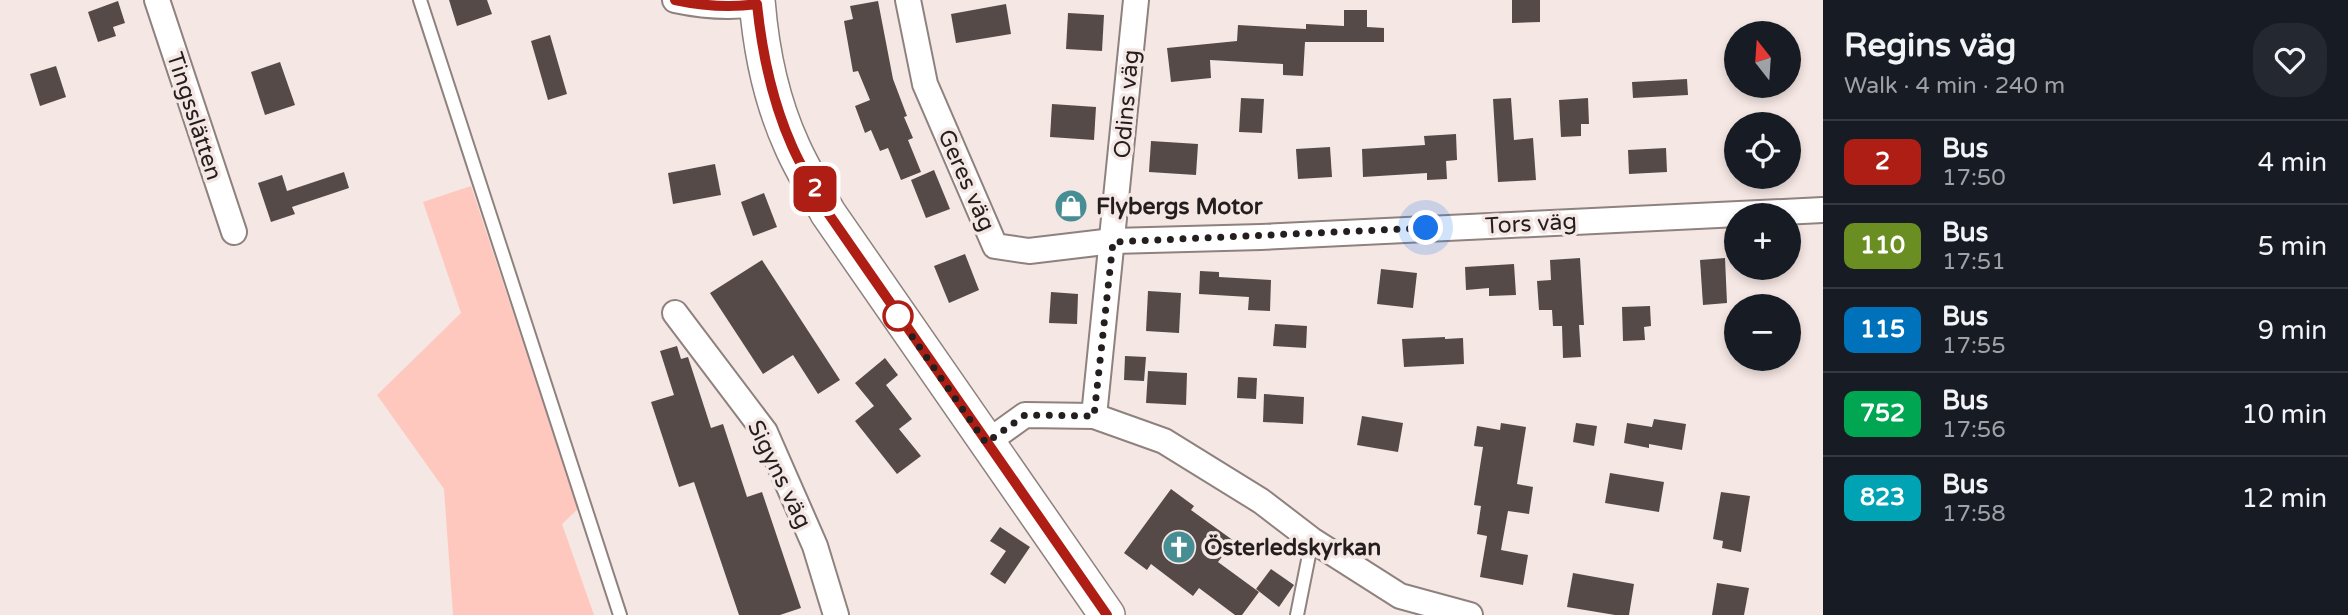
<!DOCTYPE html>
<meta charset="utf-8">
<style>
:root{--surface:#171b24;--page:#242831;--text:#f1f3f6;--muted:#9ea1a6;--line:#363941}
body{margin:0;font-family:"Varela Round",sans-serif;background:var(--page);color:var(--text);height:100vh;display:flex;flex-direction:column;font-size:26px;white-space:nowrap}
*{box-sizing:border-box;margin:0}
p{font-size:23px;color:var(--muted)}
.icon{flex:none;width:38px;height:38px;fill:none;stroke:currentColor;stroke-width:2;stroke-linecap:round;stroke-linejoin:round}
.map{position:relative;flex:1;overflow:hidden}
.details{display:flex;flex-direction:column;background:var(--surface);width:525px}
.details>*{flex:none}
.badge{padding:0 14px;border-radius:10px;font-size:24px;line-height:46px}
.needle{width:46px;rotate:343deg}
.fabs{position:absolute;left:1724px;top:21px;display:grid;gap:14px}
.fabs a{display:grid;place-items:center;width:77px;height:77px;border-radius:50%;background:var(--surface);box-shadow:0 4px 10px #0003;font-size:35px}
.you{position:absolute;width:35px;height:35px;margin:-18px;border:5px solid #fff;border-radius:50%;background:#1a73e8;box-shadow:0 0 0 10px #1a73e833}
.map>.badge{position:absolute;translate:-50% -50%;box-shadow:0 0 0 4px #fff}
.round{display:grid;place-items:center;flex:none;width:74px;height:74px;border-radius:28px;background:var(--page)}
.head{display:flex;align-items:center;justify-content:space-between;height:119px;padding:0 21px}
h1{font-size:33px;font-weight:700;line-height:52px}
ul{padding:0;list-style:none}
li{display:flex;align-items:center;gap:21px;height:84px;padding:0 21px;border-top:2px solid var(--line)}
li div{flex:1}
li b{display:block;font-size:26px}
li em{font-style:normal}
li .badge{min-width:77px;font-weight:700;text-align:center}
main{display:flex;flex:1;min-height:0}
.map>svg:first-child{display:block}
.green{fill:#fec8be}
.building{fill:#564a48}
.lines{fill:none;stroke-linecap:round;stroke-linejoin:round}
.lane-casing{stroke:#8e817e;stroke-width:16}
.street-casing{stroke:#8e817e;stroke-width:28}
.secondary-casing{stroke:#8e817e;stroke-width:38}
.lane{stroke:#fff;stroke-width:12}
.street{stroke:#fff;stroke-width:24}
.secondary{stroke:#fff;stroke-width:35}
.line-casing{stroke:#fff;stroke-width:16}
.line{stroke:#af1e14;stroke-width:10}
.walk{stroke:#241f1e;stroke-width:7;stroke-dasharray:0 12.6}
.stop-dot{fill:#fff;stroke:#af1e14;stroke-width:3.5}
.labels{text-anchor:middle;stroke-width:7;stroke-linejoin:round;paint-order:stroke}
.street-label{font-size:23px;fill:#241f1e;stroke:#f5e7e4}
.poi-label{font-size:23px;font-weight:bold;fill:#241f1e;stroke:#f5e7e4;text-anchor:start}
</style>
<main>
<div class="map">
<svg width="1823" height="615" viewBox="0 0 1823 615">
<rect width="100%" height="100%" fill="#f5e7e4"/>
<!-- green -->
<polygon class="green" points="471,186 578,509 562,524 594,615 453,615 444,489 377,395 461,313 423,202"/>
<!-- building -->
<g class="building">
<polygon points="449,0 487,0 492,14 457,26"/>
<polygon points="1512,0 1540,0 1540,22 1512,23"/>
<polygon points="118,1 125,23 113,27 116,36 98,42 88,12"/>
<polygon points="878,1 893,79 907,116 904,117 913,138 908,140 921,172 901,180 888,148 880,151 871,130 865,133 855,106 870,100 858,71 853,72 844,21 853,19 850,6"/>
<polygon points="1006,4 1011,34 956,43 951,14"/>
<polygon points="1344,10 1367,10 1367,27 1384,28 1384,42 1305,42 1303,76 1283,75 1283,64 1210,60 1211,78 1171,82 1167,48 1237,41 1238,25 1306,29 1306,24 1344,26"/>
<polygon points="1068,13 1104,15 1102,51 1066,49"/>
<polygon points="550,35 567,94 548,100 531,41"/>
<polygon points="280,62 295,105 265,115 251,72"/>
<polygon points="56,66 66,97 40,106 30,74"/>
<polygon points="1687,79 1688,95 1633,98 1632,82"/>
<polygon points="1241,98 1264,99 1262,133 1239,132"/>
<polygon points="1511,98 1514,140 1533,138 1536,180 1498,182 1493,99"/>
<polygon points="1588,98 1589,124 1581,124 1581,136 1561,137 1559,100"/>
<polygon points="1052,104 1096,107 1094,140 1050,137"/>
<polygon points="1456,134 1457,160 1446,161 1447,179 1427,180 1427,173 1363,177 1362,149 1425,145 1424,136"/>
<polygon points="1151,141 1198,144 1196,175 1149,172"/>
<polygon points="1330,147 1332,177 1298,179 1296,149"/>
<polygon points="1666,148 1667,172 1629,174 1628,150"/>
<polygon points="715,164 721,195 673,204 668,173"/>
<polygon points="934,170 950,209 926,218 911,180"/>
<polygon points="344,172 349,188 292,207 295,214 271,222 258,183 282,175 287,191"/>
<polygon points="764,193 777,227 753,236 741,202"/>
<polygon points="965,254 979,290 949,303 934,266"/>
<polygon points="1580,258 1584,325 1579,325 1581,357 1563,358 1562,326 1553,326 1552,310 1539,310 1537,281 1551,280 1550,260"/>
<polygon points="1725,258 1727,303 1703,305 1700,260"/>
<polygon points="762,260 840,380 818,394 793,355 763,374 710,293"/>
<polygon points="1514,264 1516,295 1489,296 1489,288 1466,290 1465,267"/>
<polygon points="1381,269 1417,273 1413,308 1377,304"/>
<polygon points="1200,271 1219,272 1219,277 1271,280 1270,311 1248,310 1249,297 1199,294"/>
<polygon points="1148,291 1181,293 1179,333 1146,331"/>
<polygon points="1051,292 1078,294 1077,324 1049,323"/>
<polygon points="1650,306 1651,326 1644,327 1645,340 1623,341 1622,307"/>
<polygon points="1275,324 1307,326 1306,348 1273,346"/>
<polygon points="1445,337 1445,339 1463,338 1464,364 1404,367 1402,339"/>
<polygon points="677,346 681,359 688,357 711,428 723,424 747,497 762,492 801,608 780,615 739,615 694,482 679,487 651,402 674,395 660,351"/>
<polygon points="1125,356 1146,357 1144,381 1124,380"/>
<polygon points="885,358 898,375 886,385 912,419 899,429 921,456 897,474 855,421 874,406 855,383"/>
<polygon points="1148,371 1187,373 1186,405 1146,403"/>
<polygon points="1238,377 1257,378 1256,399 1237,398"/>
<polygon points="1264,394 1304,397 1303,424 1263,422"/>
<polygon points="1362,416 1403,423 1398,452 1357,445"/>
<polygon points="1654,419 1686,424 1682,450 1649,444 1649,448 1624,443 1627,423 1652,427"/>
<polygon points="1501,423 1526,427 1517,484 1533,487 1529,514 1508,511 1501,550 1528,555 1523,585 1480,577 1487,536 1477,534 1481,506 1474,505 1483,447 1474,446 1477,426 1500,430"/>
<polygon points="1576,423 1597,426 1594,446 1573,442"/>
<polygon points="1610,473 1664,482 1659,512 1605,503"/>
<polygon points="1171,489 1194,506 1191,510 1234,541 1218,562 1259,592 1242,615 1235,615 1199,588 1193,596 1151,564 1147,570 1124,553"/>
<polygon points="1721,492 1750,496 1741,552 1722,548 1723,541 1713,539"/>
<polygon points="1000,527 1030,547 1005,584 990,574 1006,551 990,541"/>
<polygon points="1271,569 1294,585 1279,607 1256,589"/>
<polygon points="1573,573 1634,584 1629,615 1615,615 1567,607"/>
<polygon points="1717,583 1749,588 1744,615 1712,615"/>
</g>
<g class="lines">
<defs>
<g id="lane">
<polyline points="420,0 620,615"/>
<polyline points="1297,615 1312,540"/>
</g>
<g id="street">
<polyline points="157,0 234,232"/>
<path d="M 675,0 C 703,6 729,8 757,4"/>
<polyline points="908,0 925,84 995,246 1029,251 1113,241 1261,237 1823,210"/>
<polyline points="675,313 765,432 815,546 836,615"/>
<polyline points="1094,416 1136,0"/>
<polyline points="986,443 1025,415 1094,416 1164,441 1261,501 1312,540 1400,596 1470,615"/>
</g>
<path id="secondary" d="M 757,0 C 761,51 771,100 792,146 C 802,169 816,191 828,213 L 1107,615"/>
</defs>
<!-- lane casing -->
<use href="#lane" class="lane-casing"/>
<!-- street casing -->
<use href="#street" class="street-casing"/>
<!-- secondary casing -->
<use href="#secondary" class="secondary-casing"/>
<!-- lane -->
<use href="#lane" class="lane"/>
<!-- street -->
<use href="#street" class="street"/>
<!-- secondary -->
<use href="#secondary" class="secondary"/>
</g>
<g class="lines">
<defs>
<path id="line" d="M 675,0 C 703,6 728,8 757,4 C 762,53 772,101 792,146 C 802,169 816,191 828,213 L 1107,615"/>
</defs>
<!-- line casing -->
<use href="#line" class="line-casing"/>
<!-- line -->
<use href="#line" class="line"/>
<!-- walk -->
<polyline class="walk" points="898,316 986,443 1025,415 1094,416 1113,242 1426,228"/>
</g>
<!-- icons -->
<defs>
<symbol id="shop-disc" viewBox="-11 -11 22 22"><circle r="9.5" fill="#468d94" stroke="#f5e7e4"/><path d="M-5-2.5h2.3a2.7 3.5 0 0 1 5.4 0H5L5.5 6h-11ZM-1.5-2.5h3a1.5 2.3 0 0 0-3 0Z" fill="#fff"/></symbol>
<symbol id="church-disc" viewBox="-11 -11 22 22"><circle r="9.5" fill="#468d94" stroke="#f5e7e4"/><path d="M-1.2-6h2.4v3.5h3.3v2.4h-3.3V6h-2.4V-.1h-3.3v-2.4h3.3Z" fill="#fff"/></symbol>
</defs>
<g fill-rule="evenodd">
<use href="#shop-disc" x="1052" y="187" width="38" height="38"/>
<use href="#church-disc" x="1160" y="528" width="38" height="38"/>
</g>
<!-- markers -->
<circle class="stop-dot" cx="898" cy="316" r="14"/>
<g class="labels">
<!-- street labels -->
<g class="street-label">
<text transform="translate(1126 104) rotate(-85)" y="8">Odins väg</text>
<text transform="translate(195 116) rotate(72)" y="8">Tingsslätten</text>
<text transform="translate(967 180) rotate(66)" y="8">Geres väg</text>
<text transform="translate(1531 223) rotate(-3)" y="8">Tors väg</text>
<text transform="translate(780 474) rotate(64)" y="8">Sigyns väg</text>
</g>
<!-- poi labels -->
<g class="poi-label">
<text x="1096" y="214">Flybergs Motor</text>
<text x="1204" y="555">Österledskyrkan</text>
</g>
</g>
</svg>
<div class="fabs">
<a><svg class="needle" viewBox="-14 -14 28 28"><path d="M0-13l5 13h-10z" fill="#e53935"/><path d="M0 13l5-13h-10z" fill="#9ea1a6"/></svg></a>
<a><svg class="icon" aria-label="locate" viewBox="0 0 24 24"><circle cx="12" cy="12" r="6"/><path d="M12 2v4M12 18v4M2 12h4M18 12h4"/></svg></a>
<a>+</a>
<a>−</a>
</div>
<div class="you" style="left:1426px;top:228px"></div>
<b class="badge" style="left:815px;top:189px;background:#af1e14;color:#fff">2</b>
</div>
<section class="details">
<div class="head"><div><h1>Regins väg</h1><p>Walk · 4 min · 240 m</p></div><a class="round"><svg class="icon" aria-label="heart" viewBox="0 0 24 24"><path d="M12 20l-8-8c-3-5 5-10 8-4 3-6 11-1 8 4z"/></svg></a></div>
<ul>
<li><span class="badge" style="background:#af1e14;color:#fff">2</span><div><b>Bus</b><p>17:50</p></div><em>4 min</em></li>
<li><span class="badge" style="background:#6b8e23;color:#fff">110</span><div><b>Bus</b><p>17:51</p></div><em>5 min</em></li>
<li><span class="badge" style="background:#0072bc;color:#fff">115</span><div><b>Bus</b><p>17:55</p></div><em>9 min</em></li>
<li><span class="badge" style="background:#00a651;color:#fff">752</span><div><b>Bus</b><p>17:56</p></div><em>10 min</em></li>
<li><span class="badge" style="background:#00a3b4;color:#fff">823</span><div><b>Bus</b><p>17:58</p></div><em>12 min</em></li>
</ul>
</section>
</main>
